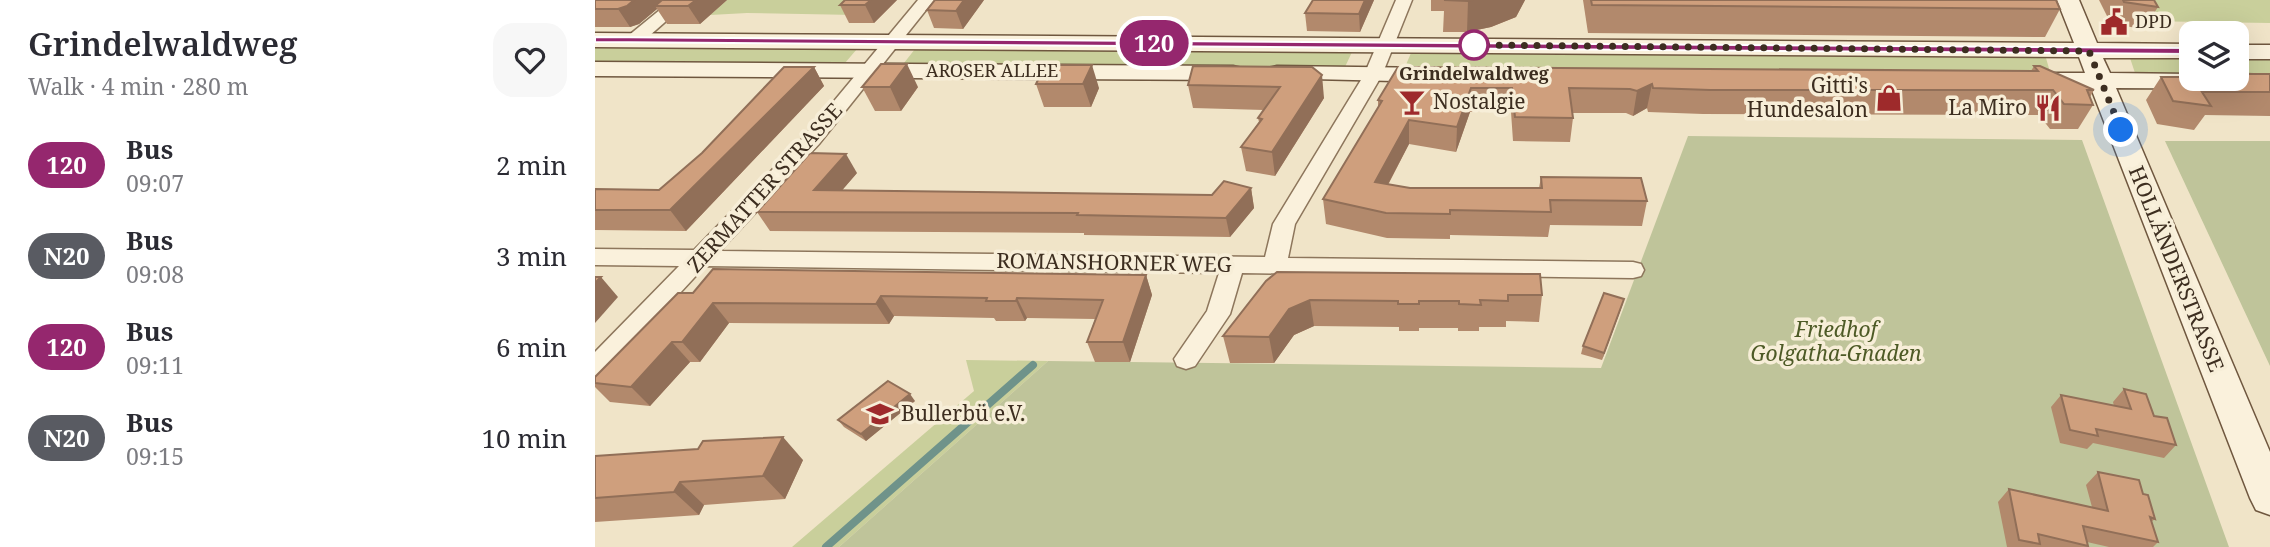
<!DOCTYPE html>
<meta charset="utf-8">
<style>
:root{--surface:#fff;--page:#f7f7f7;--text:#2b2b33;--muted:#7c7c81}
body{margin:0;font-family:"Noto Serif",serif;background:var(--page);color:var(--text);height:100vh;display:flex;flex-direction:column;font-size:26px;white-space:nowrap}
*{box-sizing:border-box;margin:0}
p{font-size:23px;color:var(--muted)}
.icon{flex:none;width:38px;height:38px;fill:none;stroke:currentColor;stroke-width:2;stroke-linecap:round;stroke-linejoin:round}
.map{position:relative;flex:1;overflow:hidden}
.panel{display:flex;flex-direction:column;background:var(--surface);width:595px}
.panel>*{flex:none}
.badge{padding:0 14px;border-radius:23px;font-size:24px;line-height:46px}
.buttons{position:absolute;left:1584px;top:21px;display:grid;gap:14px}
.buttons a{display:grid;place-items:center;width:70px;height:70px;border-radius:14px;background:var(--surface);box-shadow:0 7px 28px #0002;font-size:35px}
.you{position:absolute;width:35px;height:35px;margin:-18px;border:5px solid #fff;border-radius:50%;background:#1a73e8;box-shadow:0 0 0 10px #1a73e833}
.map>.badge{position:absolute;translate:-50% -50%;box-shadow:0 0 0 4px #fff}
.round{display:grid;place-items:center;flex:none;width:74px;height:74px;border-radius:21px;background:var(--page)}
.headline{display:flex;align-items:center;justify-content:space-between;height:119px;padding:0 28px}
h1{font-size:33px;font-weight:600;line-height:52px}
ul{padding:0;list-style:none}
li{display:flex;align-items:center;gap:21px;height:91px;padding:0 28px}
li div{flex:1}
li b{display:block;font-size:26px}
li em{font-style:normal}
li .badge{min-width:77px;font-weight:700;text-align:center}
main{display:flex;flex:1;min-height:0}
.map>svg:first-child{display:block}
.green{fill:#c9cf9b}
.cemetery{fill:#bfc49a}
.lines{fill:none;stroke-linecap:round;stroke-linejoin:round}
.stream{stroke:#6f938a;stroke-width:8}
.street-casing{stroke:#8d765c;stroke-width:3}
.secondary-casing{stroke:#6f573f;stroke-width:3}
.street{fill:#faf1dc;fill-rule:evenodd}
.secondary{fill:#faf1dc;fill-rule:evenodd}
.wall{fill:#b2896c}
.shaded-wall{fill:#916f58}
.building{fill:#cf9f7d;stroke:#916f58;stroke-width:2}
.line{fill:#95276e;stroke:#fff;stroke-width:2}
.walk{stroke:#3d2e20;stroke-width:7;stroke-dasharray:0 12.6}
.stop-dot{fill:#fff;stroke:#95276e;stroke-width:3.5}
.labels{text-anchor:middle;stroke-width:7;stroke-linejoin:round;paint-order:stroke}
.far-poi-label{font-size:18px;fill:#3d2e20;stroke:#f7eed8;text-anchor:start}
.far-street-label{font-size:18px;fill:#3d2e20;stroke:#f7eed8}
.far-stop-label{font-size:18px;font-weight:bold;fill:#3d2e20;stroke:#f7eed8}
.poi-label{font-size:21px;fill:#3d2e20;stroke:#f7eed8;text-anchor:end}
.street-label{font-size:21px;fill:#3d2e20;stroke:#f7eed8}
.park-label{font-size:21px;font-style:italic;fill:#4d5a26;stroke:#f7eed8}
</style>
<main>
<section class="panel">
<div class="headline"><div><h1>Grindelwaldweg</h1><p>Walk · 4 min · 280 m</p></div><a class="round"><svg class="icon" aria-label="heart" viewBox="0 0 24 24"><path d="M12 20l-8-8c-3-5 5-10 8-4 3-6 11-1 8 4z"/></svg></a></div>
<ul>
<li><span class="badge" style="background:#95276e;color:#fff">120</span><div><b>Bus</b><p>09:07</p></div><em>2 min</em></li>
<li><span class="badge" style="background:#595b62;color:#fff">N20</span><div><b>Bus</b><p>09:08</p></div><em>3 min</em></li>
<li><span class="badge" style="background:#95276e;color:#fff">120</span><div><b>Bus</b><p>09:11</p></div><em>6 min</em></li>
<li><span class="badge" style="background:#595b62;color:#fff">N20</span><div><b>Bus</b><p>09:15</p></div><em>10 min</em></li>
</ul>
</section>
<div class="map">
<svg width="1675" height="547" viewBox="0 0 1675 547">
<rect width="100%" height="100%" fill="#f0e4c8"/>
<!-- green -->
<g class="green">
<polygon points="132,0 275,0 261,15 152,13 115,15"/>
<polygon points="1533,0 1675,0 1675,23 1544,21"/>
<polygon points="0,47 262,49 250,63 0,61"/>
<polygon points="320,49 757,52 750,67 309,63"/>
<polygon points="816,53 1451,58 1455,72 810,67"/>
<polygon points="1535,58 1596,59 1596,73 1540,73"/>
<polygon points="1642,59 1675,59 1675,74 1642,73"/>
<polygon points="371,360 453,361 244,547 197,547 379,391"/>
</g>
<!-- cemetery -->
<g class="cemetery">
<polygon points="1093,136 1487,140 1634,547 244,547 453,361 1006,368"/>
<polygon points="1570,141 1675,141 1675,366"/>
</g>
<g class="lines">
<!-- stream -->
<polyline class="stream" points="231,547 438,365"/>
<defs>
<g id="street">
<polygon points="77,0 95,0 45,44 33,44 31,40 33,36"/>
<polygon points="323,0 339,0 224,144 125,251 670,257 678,224 769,75 801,0 817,0 787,75 700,224 693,258 1038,262 1046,264 1049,270 1046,276 1038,278 647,273 635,314 600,366 591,369 582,366 579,359 612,311 624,273 110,266 9,375 0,378 0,352 84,266 0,265 0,249 99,250 210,136"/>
</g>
<g id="secondary">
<polygon points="1462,0 1484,0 1502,43 1596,44 1596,58 1508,58 1515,73 1596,74 1596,79 1642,79 1642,74 1675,75 1675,89 1521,88 1675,452 1675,515 1661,510 1655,498 1496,88 1435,87 1426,85 1423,80 1426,75 1435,73 1490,73 1484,57 0,47 0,33 1479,43"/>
<rect x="1642" y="45" width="33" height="14"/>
<polygon points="0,62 638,66 647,68 650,73 647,78 638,80 0,76"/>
<polygon points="682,66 841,68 850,70 853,75 850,80 841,82 673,78 670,73 673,68"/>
</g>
</defs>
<!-- street casing -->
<use href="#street" class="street-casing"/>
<!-- secondary casing -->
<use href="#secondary" class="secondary-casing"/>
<!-- street -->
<use href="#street" class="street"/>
<!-- secondary -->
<use href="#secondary" class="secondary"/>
</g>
<!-- wall -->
<g class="wall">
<polygon points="0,0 132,0 105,24 72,24 62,9 44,24 35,27 0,27"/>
<polygon points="302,0 279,23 254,23 245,5"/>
<polygon points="389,0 368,29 339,28 332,10"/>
<polygon points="718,0 779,0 765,32 712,31 710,13"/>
<polygon points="836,0 930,0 921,17 896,27 872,32 848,32 849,11 836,11"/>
<polygon points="988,0 1461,0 1465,9 1450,37 993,33"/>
<polygon points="1504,0 1559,0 1563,7 1549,29 1516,24"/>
<polygon points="450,65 504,88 496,107 449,107 441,84"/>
<polygon points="598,66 729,98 680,176 651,171 646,147 664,122 663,118 669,110 598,108 593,85"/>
<polygon points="1439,66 1499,90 1495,97 1498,105 1483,129 1455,129 1444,115 1108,114 1053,112 1052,108 1038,116 1031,113 978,113 978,118 975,142 918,141 916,112 875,112 861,152 814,144 793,185 815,188 944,188 946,177 1052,201 1047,226 955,225 953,237 855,235 855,239 792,238 731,224 728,199 783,107 783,100 803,67 1436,71"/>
<polygon points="219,67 229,86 91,231 0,230 0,189 64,190"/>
<polygon points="1590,74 1675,74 1675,116 1610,115 1599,130 1562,124 1551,100 1566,77 1588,77"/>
<polygon points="267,87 323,87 306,111 280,111"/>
<polygon points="262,173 247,190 617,195 656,188 659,208 635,237 489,235 489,233 175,231 162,212"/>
<polygon points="682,272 947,295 944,322 911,321 911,327 884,327 884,331 863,331 863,328 824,328 824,331 804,331 804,327 719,326 699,335 679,363 635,363 628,336"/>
<polygon points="551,275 557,295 535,362 500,362 492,342 500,319 432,318 430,321 401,321 399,318 299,316 294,324 134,323 105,362 95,362 55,406 15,402 0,387 0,377 98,293"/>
<polygon points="1029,299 1027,306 1007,360 986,354 988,346"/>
<polygon points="1529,389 1559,416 1581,445 1569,458 1498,443 1492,449 1465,443 1456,407 1466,395 1519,406 1518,402"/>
<polygon points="320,401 271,441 249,427 243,420"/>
<polygon points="0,456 208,460 190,499 109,505 104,515 0,522"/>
<polygon points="1503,472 1548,494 1560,519 1556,522 1563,542 1558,547 1514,547 1492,542 1493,546 1492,547 1412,547 1403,502 1414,489 1497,507 1491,485"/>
</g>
<!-- shaded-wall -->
<g class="shaded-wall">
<polygon points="39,0 73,0 60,6 62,9 44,24 35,27 23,9"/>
<polygon points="101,0 132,0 105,24 93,6"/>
<polygon points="276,0 302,0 279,23 270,5"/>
<polygon points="369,0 389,0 368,29 361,11"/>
<polygon points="770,0 779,0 765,32 764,14"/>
<polygon points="878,0 930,0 921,17 896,27 872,32 873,1"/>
<polygon points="312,64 323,87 306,111 295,87"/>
<polygon points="497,65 504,88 496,107 488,84"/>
<polygon points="219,67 229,86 91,231 75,210"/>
<polygon points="727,75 729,98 680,176 677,152"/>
<polygon points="1057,84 1052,108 1038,116 1042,91"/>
<polygon points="876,88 875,112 861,152 862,127"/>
<polygon points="814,120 814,144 781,207 780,182"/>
<polygon points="251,154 262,173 231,209 219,190"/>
<polygon points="656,188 659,208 635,237 631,218"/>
<polygon points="551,275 557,295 535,362 528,342"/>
<polygon points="6,277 23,297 0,323 0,283"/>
<polygon points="286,296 299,316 294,324 281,304"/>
<polygon points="422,298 432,318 430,321 421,301"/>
<polygon points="1029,299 1027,306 1007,360 1009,353"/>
<polygon points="715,300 719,326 699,335 679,363 674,337 694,309"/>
<polygon points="118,303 134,323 105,362 87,342"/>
<polygon points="77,342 95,362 55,406 36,387"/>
<polygon points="315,394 320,401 271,441 266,434"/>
<polygon points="188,437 208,460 190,499 168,476"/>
<polygon points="85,482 109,505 104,515 79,492"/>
</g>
<!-- building -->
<g class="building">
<polygon points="0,0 39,0 32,6 23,9 0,9"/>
<polygon points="67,0 101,0 93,6 60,6"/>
<polygon points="250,0 276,0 270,5 245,5"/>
<polygon points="340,0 369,0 361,11 332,10"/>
<polygon points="718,0 770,0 764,14 710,13"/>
<polygon points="849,0 878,0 873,1"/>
<polygon points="996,0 1461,0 1465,9 997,5"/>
<polygon points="1528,0 1559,0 1563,7 1529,2"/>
<polygon points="286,64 312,64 295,87 267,87"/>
<polygon points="450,65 497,65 488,84 441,84"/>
<polygon points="598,66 717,67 727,75 677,152 646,147 667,119 663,118 685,87 593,85"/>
<polygon points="1439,66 1445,66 1499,90 1492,90 1498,105 1469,104 1458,90 1115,90 1058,88 1057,84 1042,91 1035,89 974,88 978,118 920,117 917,88 876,88 862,127 814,120 780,182 815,188 947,188 946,177 1046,178 1052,201 955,200 956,212 855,210 855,214 791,213 728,199 787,101 783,100 803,67 1443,71"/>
<polygon points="189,67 219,67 75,210 0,210 0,189 64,190 107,153"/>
<polygon points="1590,74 1596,74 1596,79 1642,79 1642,74 1675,74 1675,92 1607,92 1616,106 1578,101 1566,77 1593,77"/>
<polygon points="215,153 251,154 219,190 617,195 629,181 656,188 631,218 482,215 483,213 162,212"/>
<polygon points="118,269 551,275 528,342 492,342 508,300 422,298 421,301 391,301 392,298 286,296 281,304 118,303 87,342 77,342 36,387 0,383 0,377 83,293 98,293"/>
<polygon points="682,272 945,274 947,295 913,295 913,301 885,300 886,305 864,304 864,301 824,301 824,304 803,304 803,301 715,300 694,309 674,337 628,336 671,281"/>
<polygon points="0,277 6,277 0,283"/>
<polygon points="1009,293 1029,299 1009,353 988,346"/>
<polygon points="293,381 315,394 266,434 243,420"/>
<polygon points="1529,389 1551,394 1559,416 1572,418 1581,445 1501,429 1503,436 1475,430 1466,395 1536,409"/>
<polygon points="188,437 168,476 85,482 79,492 0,498 0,456 103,449 108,441"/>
<polygon points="1503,472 1544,480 1548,494 1553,495 1560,519 1555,517 1563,542 1488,526 1493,546 1443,534 1445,544 1424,540 1414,489 1513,511"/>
</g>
<!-- line -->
<polygon class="line" points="0,37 1596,48 1601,51 1596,54 0,42"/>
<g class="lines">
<!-- walk -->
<polyline class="walk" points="879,45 1494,51 1526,130"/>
</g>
<!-- icons -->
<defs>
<symbol id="civic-bare" viewBox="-9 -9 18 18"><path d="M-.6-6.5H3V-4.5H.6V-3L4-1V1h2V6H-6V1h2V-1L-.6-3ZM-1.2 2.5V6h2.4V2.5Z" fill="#9e2a2b" stroke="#f7eed8" stroke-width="2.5" paint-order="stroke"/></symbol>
<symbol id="shop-bare" viewBox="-9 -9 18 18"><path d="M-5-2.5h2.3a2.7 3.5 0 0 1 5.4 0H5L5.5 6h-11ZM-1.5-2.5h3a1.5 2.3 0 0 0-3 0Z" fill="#9e2a2b" stroke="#f7eed8" stroke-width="2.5" paint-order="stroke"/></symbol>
<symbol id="bar-bare" viewBox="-9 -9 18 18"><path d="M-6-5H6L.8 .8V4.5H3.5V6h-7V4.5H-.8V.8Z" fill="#9e2a2b" stroke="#f7eed8" stroke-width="2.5" paint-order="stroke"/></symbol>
<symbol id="restaurant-bare" viewBox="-9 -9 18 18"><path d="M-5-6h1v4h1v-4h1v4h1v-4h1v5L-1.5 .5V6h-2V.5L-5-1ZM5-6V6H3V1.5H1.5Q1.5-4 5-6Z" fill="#9e2a2b" stroke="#f7eed8" stroke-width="2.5" paint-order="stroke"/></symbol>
<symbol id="school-bare" viewBox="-9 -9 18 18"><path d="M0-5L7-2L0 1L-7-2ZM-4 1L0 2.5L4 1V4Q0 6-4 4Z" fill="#9e2a2b" stroke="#f7eed8" stroke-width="2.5" paint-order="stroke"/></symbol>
</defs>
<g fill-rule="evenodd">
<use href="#civic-bare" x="1500" y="3" width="38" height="38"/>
<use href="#shop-bare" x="1275" y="79" width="38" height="38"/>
<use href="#bar-bare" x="798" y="83" width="38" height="38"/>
<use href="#restaurant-bare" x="1434" y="89" width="38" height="38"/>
<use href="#school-bare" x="266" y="395" width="38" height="38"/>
</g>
<!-- markers -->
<circle class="stop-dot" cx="879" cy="45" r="14"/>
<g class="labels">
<!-- far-poi labels -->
<g class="far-poi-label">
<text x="1540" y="28">DPD</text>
</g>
<!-- far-street labels -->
<g class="far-street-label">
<text x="397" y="77">AROSER ALLEE</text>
</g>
<!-- far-stop labels -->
<g class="far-stop-label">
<text x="879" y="80">Grindelwaldweg</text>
</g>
<!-- poi labels -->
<g class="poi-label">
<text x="1273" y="93">Gitti's<tspan x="1273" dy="24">Hundesalon</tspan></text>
<text x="838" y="109" text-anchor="start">Nostalgie</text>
<text x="1432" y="115">La Miro</text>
<text x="306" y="421" text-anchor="start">Bullerbü e.V.</text>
</g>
<!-- street labels -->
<g class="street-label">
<text transform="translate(170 188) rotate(-48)" y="7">ZERMATTER STRASSE</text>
<text transform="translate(519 263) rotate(1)" y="7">ROMANSHORNER WEG</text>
<text transform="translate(1581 269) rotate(68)" y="7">HOLLÄNDERSTRASSE</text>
</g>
<!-- park labels -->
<g class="park-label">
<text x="1241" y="337">Friedhof<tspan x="1241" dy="24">Golgatha-Gnaden</tspan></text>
</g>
</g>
</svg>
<div class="buttons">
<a><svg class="icon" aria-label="layers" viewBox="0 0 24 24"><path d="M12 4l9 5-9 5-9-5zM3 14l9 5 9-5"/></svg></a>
</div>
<div class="you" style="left:1526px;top:130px"></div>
<b class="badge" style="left:559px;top:43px;background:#95276e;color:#fff">120</b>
</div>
</main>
